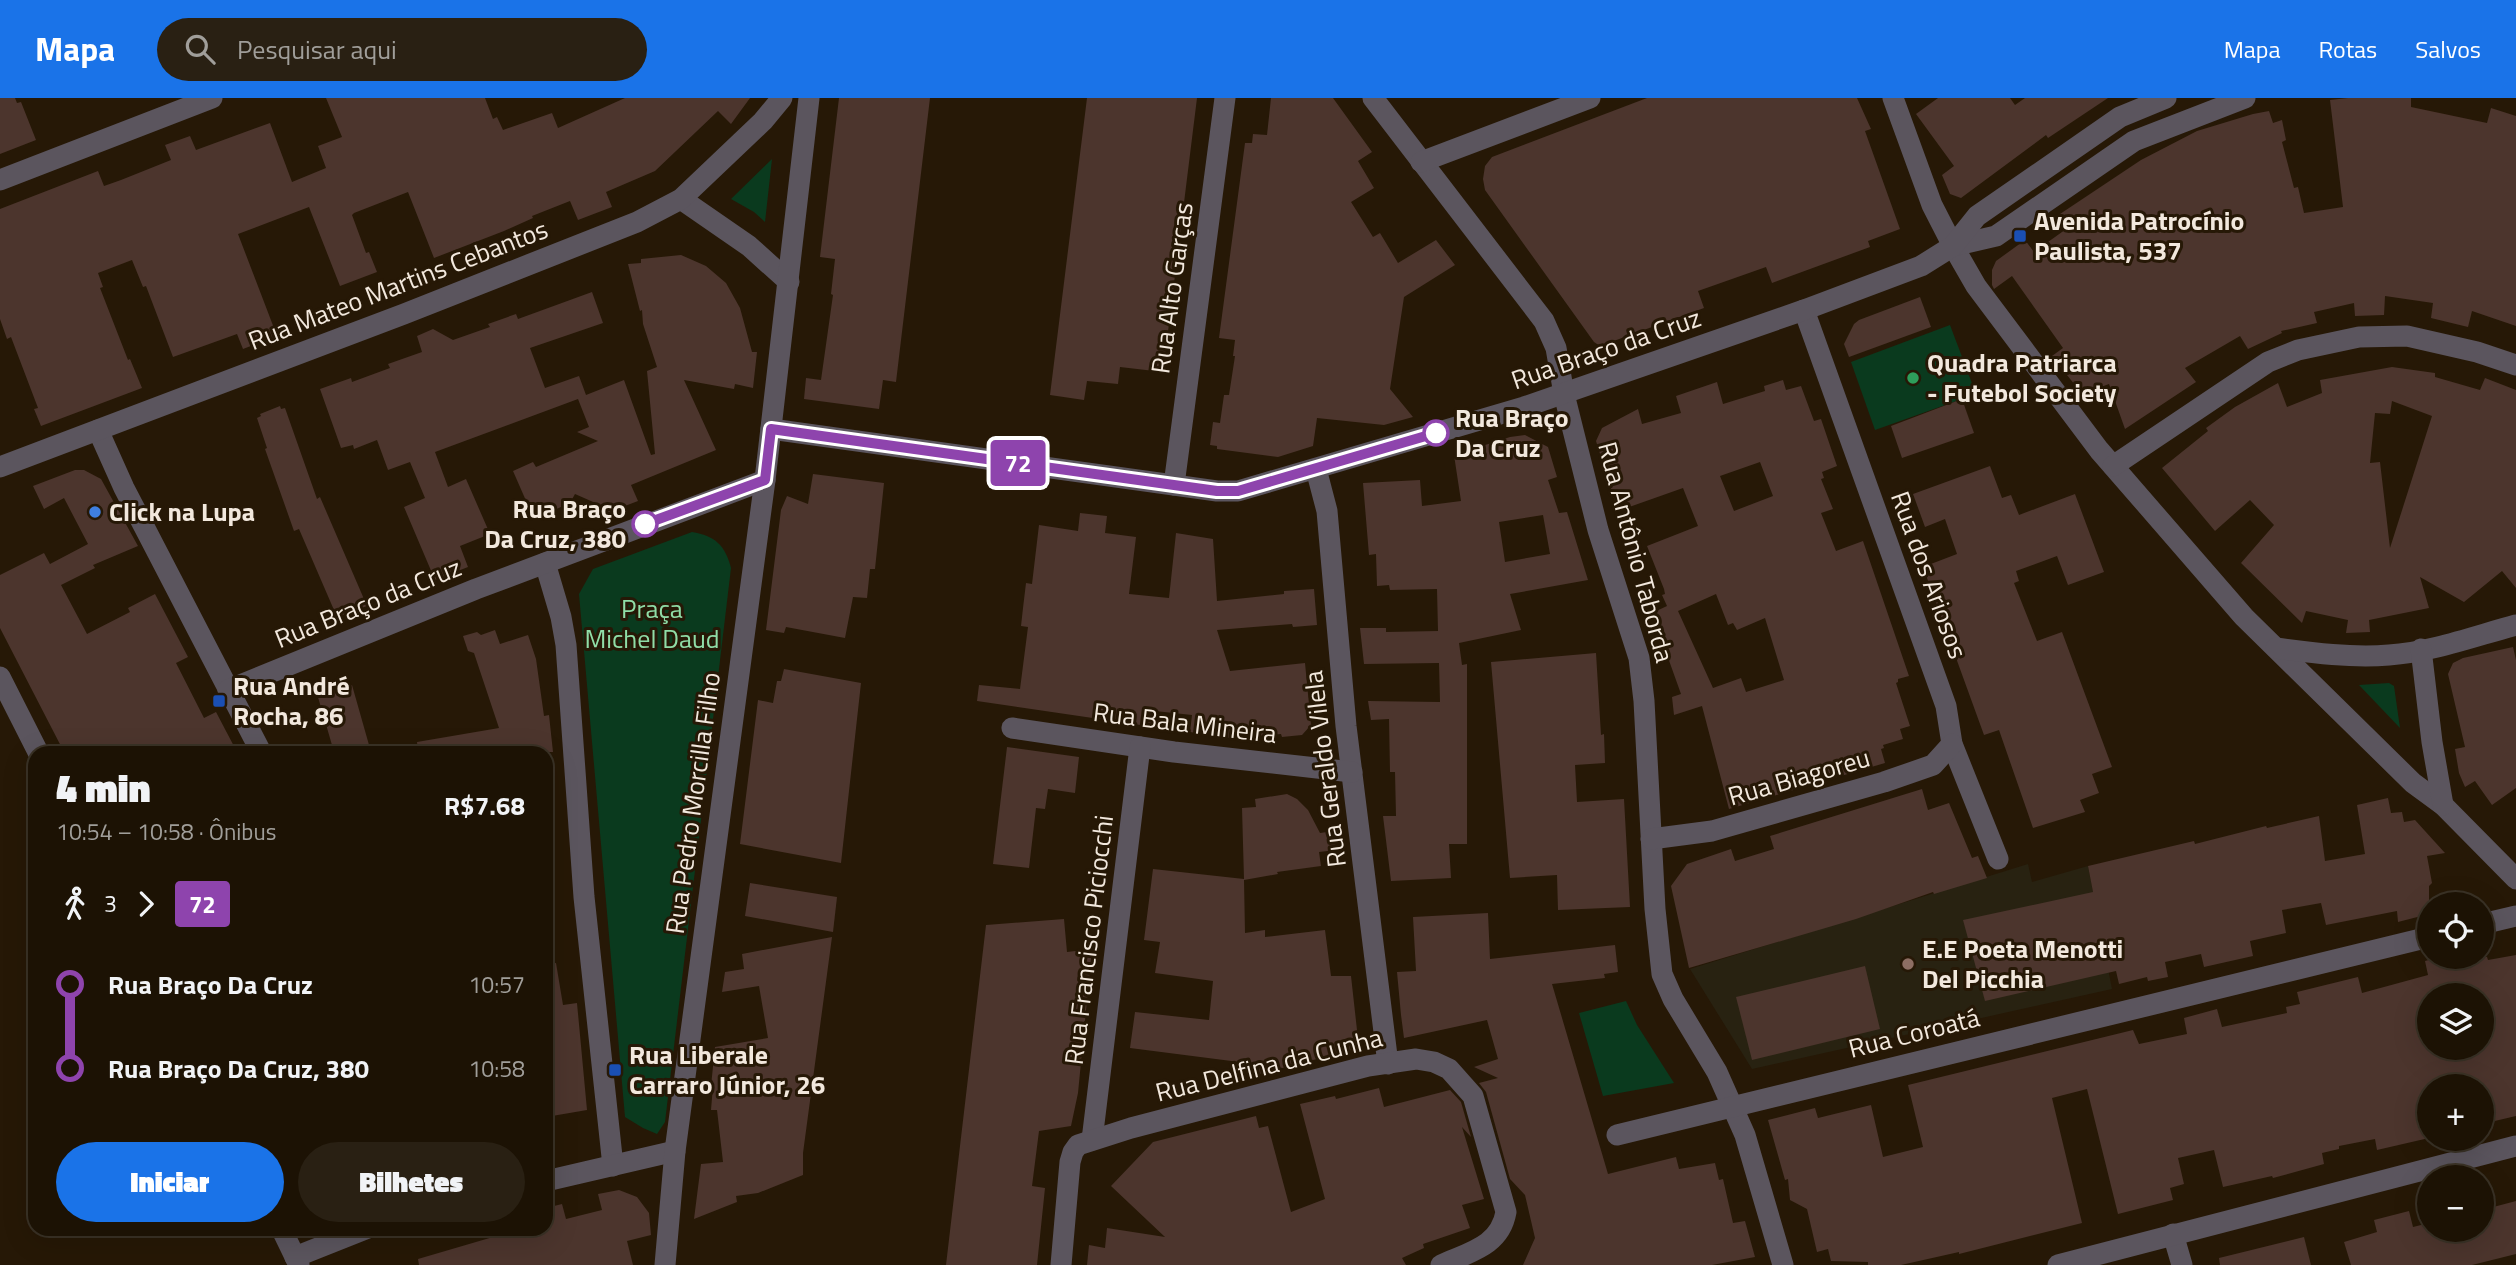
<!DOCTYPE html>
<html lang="pt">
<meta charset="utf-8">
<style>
:root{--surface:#1c1204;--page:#292013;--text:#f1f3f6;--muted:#a09e9a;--line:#3a3226;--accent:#1a73e8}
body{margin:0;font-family:"Titillium Web",sans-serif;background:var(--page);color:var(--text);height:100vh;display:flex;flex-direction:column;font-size:26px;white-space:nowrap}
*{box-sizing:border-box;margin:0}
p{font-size:23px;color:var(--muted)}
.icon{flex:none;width:38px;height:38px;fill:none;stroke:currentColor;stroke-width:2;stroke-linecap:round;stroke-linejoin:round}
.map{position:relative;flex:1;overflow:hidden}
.details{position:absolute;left:28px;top:648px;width:525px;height:490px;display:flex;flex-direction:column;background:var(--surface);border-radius:21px;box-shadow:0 7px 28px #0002,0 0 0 2px var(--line)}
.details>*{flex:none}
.badge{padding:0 14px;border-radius:5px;font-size:24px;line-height:46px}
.tools{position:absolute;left:2417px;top:794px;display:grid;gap:14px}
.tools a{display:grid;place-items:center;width:77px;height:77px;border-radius:50%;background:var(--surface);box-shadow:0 7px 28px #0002,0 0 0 2px var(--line);font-size:35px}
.map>.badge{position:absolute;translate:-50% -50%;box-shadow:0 0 0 4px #fff}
.legs{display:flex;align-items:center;gap:10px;height:77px;padding:0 28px;font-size:23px}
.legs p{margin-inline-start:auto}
.overview{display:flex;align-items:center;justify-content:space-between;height:119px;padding:0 28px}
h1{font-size:38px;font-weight:800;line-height:52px}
.primary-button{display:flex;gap:14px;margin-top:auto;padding:14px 28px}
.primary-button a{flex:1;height:80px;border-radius:42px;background:var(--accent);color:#fff;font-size:28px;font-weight:800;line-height:80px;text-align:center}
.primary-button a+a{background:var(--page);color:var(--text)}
ul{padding:0 28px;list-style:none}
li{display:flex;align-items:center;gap:24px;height:84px;font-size:26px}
li i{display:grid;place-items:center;width:10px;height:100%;margin:0 9px;background:currentColor}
li i::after{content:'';width:18px;height:18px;margin:-9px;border:5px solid;border-radius:50%;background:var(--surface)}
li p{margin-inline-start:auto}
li:first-child i{background:linear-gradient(#0000 50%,currentColor 0)}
li:last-child i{background:linear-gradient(currentColor 50%,#0000 0)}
header{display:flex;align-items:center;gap:42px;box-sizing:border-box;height:98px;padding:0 35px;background:var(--accent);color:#fff}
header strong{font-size:33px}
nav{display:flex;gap:38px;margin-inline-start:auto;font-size:24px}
.search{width:490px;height:63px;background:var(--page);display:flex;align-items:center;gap:18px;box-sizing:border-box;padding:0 24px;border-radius:38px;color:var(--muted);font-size:26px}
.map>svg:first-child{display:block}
.education{fill:#282211}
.green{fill:#0a3a1e}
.building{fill:#4c352d;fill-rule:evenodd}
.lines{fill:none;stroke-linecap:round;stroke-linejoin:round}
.minor{stroke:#5b555e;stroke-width:21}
.line-1-casing{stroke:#fff;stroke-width:16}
.line-1{stroke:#8e44ad;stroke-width:10}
.transit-dot{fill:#1a4fb4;stroke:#261806;stroke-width:2.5}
.leisure-dot{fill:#2e9e5b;stroke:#261806;stroke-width:2.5}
.stop-1-dot{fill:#fff;stroke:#8e44ad;stroke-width:3.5}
.shop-dot{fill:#3f7fe0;stroke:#261806;stroke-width:2.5}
.education-dot{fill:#8d6e63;stroke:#261806;stroke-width:2.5}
.labels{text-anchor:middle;stroke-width:6;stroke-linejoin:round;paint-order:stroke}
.poi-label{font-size:26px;font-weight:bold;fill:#f2e8dd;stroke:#261806;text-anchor:start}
.street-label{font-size:26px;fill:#f2e8dd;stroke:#261806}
.stop-label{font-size:26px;font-weight:bold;fill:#f2e8dd;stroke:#261806;text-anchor:start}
.park-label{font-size:26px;fill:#8fdda7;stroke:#261806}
</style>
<header>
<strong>Mapa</strong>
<div class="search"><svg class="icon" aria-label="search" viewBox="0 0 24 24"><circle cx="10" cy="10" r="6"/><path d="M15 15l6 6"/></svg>Pesquisar aqui</div>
<nav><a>Mapa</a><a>Rotas</a><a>Salvos</a></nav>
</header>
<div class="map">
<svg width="2516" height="1167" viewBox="0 0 2516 1167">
<rect width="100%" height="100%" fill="#261806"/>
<!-- education -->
<polygon class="education" points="2028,766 2032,784 2088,768 2112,891 1752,971 1690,871"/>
<!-- green -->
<g class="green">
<polygon points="772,61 765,124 754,114 731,101"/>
<polygon points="1950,227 1976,296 1875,332 1851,264"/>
<path d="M 692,434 C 715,438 725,447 731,470 L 665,1024 L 657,1036 L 643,1030 L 625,1019 L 579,496 L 593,471 Z"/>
<polygon points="2389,585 2394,588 2400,630 2359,587"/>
<polygon points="1626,903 1637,927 1674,985 1603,998 1579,915"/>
</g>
<!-- building -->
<g class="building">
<polygon points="0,0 15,0 17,5 21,4 36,42 0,56"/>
<polygon points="326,0 485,0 493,21 497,19 503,32 552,15 558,30 625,0 750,0 731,26 718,13 655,73 606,94 612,109 578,122 570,103 532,118 533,120 504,133 434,160 408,94 354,115 352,117 366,155 369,154 377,174 340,188 309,109 238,136 277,238 243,251 237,236 173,259 146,188 143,189 132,162 98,175 103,189 100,190 128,262 130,261 142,290 41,328 34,311 38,310 11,239 7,241 0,221 0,111 98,73 104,88 121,82 171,62 165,47 190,38 196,52 270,25 292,84 326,70 318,48 342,39"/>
<polygon points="839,0 930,0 896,284 883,282 879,311 804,301 806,280 821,282 833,197 831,196 835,161 820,159"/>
<polygon points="1087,0 1197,0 1163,274 1120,269 1118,286 1087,283 1084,302 1050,297"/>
<polygon points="1271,0 1333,0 1372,54 1358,63 1374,90 1351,104 1373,139 1380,135 1398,165 1436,142 1455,167 1404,199 1390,291 1413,319 1384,327 1317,320 1313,348 1278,359 1217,351 1217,348 1210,347 1213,324 1220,325 1224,297 1229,297 1235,258 1233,258 1235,242 1219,240 1245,45 1252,45 1253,36 1267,37"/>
<polygon points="1647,0 1857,0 1871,31 1865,33 1900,131 1868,143 1870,149 1772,185 1766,169 1698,193 1704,210 1600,248 1594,244 1485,92 1483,81 1485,68 1492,59"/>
<polygon points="1938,0 2010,0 2015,7 2025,0 2108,0 2048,40 2046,37 1961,100 1950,96 1942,77 1954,68 1916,16"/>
<polygon points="2348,0 2411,0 2411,9 2487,25 2491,10 2516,18 2516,228 2472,213 2468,229 2431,220 2433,205 2385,198 2384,217 2355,218 2354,205 2314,214 2317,225 2281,233 2282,235 2248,251 2240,238 2185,270 2196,284 2125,331 2109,286 2082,296 2052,258 2063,250 2012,178 1994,191 1992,187 1992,172 1996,163 2025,142 2034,154 2069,129 2060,116 2141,62 2197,33 2253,16 2269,13 2273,25 2282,22 2286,42 2282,44 2294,90 2298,89 2304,115 2343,109 2330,2"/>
<polygon points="681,157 706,168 726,185 740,210 752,254 757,254 753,290 735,286 734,291 684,282 716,352 631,387 638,403 604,416 600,407 575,396 570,405 534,421 513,373 533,364 536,369 598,343 577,334 589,329 578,301 435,354 448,389 466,381 490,436 460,448 468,469 435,482 404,409 425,400 410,364 388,372 377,342 354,351 353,347 341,350 320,291 351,280 352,284 390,270 388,266 422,254 417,238 433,231 453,242 490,229 488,226 516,216 518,221 592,194 603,225 530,250 545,290 579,278 586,297 624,282 651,357 655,356 647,273 657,269 643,226 642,212 640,213 628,166 641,165 641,161"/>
<polygon points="1920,199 1931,229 1849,259 1844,246 1854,226 1859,222"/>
<path d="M 2392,269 L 2435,275 L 2435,279 L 2480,292 L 2485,280 L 2516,292 L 2516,490 L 2502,473 L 2464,504 L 2420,479 L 2429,510 L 2369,522 L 2370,534 L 2346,535 L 2348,522 L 2306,513 L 2302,525 L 2241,465 L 2274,427 L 2250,402 L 2215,433 L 2162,370 L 2208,333 L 2206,330 L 2235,309 L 2278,285 L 2287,309 L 2322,295 L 2320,282 ZM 2392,303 L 2432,318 L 2390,450 L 2380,364 L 2370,365 L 2375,315 L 2390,316 Z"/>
<path d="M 1783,282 L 1786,292 L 1801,288 L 1814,323 L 1821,321 L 1837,368 L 1822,374 L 1824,380 L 1821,381 L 1833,411 L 1821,415 L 1836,453 L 1863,443 L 1909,578 L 1898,581 L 1898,584 L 1896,585 L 1910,628 L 1900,631 L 1903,641 L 1883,647 L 1884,650 L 1881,651 L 1885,665 L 1729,711 L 1702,608 L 1674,617 L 1672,599 L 1681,596 L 1652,515 L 1667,508 L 1662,497 L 1665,496 L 1664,491 L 1647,448 L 1698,428 L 1683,390 L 1618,413 L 1596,343 L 1602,330 L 1638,311 L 1642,326 L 1681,315 L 1676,298 L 1717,284 L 1723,306 L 1765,293 L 1764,288 ZM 1760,364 L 1773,398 L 1734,413 L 1720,378 ZM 1716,496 L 1728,527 L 1733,525 L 1737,532 L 1765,520 L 1784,582 L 1746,594 L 1741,580 L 1713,590 L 1678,513 Z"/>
<polygon points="1962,301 1974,335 1902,360 1891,328"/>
<polygon points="280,308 281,311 285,310 317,401 320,399 367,508 337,519 299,431 294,433 265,351 267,350 257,320 261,318 260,316"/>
<path d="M 1525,337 L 1548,349 L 1557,379 L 1548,382 L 1559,415 L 1567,414 L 1588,482 L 1510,496 L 1521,532 L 1459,545 L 1462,567 L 1467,566 L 1467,746 L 1449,746 L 1451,780 L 1391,783 L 1383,718 L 1396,718 L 1395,674 L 1390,674 L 1389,621 L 1371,622 L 1368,603 L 1440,604 L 1439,565 L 1364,566 L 1360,530 L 1386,530 L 1386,534 L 1438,533 L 1437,491 L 1390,492 L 1389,487 L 1377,488 L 1376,456 L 1369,457 L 1363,385 L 1420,382 L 1422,408 L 1461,403 L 1454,357 L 1510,339 ZM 1543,417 L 1550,456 L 1505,464 L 1499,424 Z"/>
<polygon points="1990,368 2002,400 2011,397 2019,417 2075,396 2104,474 2068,487 2057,458 2016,473 2019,483 2014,485 2037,543 2062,534 2112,669 2092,676 2099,695 2080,702 2085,714 2033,730 1999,632 1984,637 1923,469 1957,456 1945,421 1925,429 1913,396"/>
<polygon points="75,372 84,372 101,381 138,448 93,467 95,470 61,487 87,536 130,514 128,510 155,496 188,559 176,565 204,620 216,614 237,654 64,654 0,530 0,477 44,455 50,466 88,446 64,400 44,411 33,388"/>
<polygon points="813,376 884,385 875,471 870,471 867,500 853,499 845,540 786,529 784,535 766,532 781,412 787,398 808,406"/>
<polygon points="1080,415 1107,418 1105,435 1136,439 1129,496 1169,500 1176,435 1213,441 1217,503 1284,496 1284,493 1314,491 1317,527 1293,529 1292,526 1217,532 1230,573 1305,565 1311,627 1302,637 1282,639 1281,636 1244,639 1244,642 1190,634 1192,617 1155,613 1154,629 977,603 979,587 1020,591 1028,529 1021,528 1023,510 1026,485 1032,486 1039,427 1078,433"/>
<polygon points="495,532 500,546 528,537 536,561 544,618 549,617 553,654 418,654 417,644 499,630 474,555 468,553 463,538 477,534 481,537"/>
<polygon points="2513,549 2516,562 2516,690 2492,707 2475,683 2465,689 2459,675 2455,651 2465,649 2448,576 2453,565 2463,560"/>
<polygon points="1596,555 1601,637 1604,636 1605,665 1575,667 1577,704 1624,701 1630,809 1558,812 1557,777 1510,780 1491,564"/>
<polygon points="784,571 861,585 841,765 740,746 758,602 773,605 777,583 781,583"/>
<polygon points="352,587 371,654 334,654 323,616 317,596"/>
<polygon points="1007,649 1079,659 1075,695 1048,691 1045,711 1036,710 1029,770 993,766"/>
<polygon points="1922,691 1928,712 1949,705 1972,760 1978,758 1987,780 1934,796 1933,794 1856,821 1689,870 1671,788 1687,766 1731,751 1735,763 1774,751 1770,738"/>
<polygon points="1287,696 1297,701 1308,712 1320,735 1334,733 1336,752 1319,754 1321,768 1277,774 1278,776 1244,782 1245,835 1265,832 1265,839 1325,832 1331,878 1351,878 1359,950 1248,979 1247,965 1130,950 1135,914 1209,922 1213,883 1155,875 1160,844 1144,842 1153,771 1244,781 1242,710 1256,709 1255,701"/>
<polygon points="2388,700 2391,715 2402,714 2404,724 2415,722 2445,755 2427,758 2432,785 2429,788 2429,816 2398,824 2397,813 2326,827 2321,805 2282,812 2286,835 2250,843 2253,858 2204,869 2201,856 2165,864 2168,879 2148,883 2147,879 2119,886 2116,873 1985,903 1963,822 2093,794 2088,768 2194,743 2195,746 2266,728 2267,730 2319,718 2325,763 2365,756 2357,707"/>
<polygon points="750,785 837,799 833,834 745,818"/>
<polygon points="1488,815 1490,861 1615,847 1618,874 1604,876 1605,880 1552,886 1608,1076 1676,1059 1679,1071 1715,1065 1719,1082 1723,1081 1733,1125 1745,1123 1755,1159 1712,1167 1523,1167 1535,1140 1525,1097 1510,1081 1486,994 1479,985 1498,980 1474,969 1498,961 1487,922 1404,940 1401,917 1397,874 1416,873 1413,819"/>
<polygon points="1064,821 1067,854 1092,851 1078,995 1071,1028 1039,1033 1032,1088 1045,1090 1037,1167 946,1167 986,827"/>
<polygon points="832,839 803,1055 803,1077 758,1095 736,1098 737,1104 694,1121 701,1066 723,1064 717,1012 711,1012 713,988 711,988 715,949 768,940 759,888 722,894 725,874 744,871 742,856"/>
<path d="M 2516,857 L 2516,1018 L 2482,1026 L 2482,989 L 2429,989 L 2429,1040 L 2377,1052 L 2375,1041 L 2339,1048 L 2339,1051 L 2322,1055 L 2324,1066 L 2273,1080 L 2272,1078 L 2223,1089 L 2214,1052 L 2178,1060 L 2184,1086 L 2170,1090 L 2173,1102 L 2118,1116 L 2087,991 L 2052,1000 L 2082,1125 L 1959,1156 L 1959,1154 L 1901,1167 L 1868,1167 L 1868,1164 L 1831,1163 L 1828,1151 L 1817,1154 L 1807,1111 L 1790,1102 L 1788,1081 L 1785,1082 L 1768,1022 L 1815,1010 L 1818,1020 L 1871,1007 L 1883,1059 L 1923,1049 L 1908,987 L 2133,932 L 2139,946 L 2187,936 L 2184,920 L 2217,911 L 2222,929 L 2287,915 L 2286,909 L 2300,906 L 2297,894 L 2358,879 L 2362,895 L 2428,877 L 2425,863 L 2439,859 L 2487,859 L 2488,862 ZM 2429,898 L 2482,898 L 2482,913 L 2486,931 L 2482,933 L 2482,950 L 2429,950 Z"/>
<polygon points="556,865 563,907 577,905 587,1012 552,1018 546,1018 546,866"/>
<polygon points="1865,868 1880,931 1752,962 1736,899"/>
<polygon points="1379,990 1384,1009 1450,992 1461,1004 1471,1039 1462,1029 1484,1101 1462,1107 1470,1130 1423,1146 1424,1150 1402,1160 1406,1167 1087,1167 1089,1147 1105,1150 1107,1130 1165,1139 1111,1088 1153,1044 1256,1018 1259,1030 1268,1028 1291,1114 1325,1101 1300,1006 1335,998 1336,1001"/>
<polygon points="619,1092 637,1099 649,1115 651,1137 627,1143 633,1167 419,1167 418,1161 493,1139 529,1130 546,1130 546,1110 562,1106 566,1121 602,1112 598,1096"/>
<polygon points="2516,1103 2516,1156 2472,1167 2351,1167 2344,1144 2377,1134 2374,1122 2409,1113 2413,1129 2429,1125 2429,1132 2482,1132 2482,1112"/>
<polygon points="2304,1139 2311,1167 2220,1167 2219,1160"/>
</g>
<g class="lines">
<!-- minor -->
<g class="minor">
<polyline points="1373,0 1544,223 1556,250 1564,296 1598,432 1639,560 1644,603 1655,811 1662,876 1673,901 1717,974 1745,1037 1783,1167"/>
<polyline points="1893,0 1932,107 1953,148 1976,188 2099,352 2244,519 2413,685 2443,707 2516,781"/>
<polyline points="1421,64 1590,0"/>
<polyline points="0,82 212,0"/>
<polyline points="681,101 749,148 789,184"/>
<polyline points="1953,148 1996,138 2134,43 2245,0"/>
<polyline points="1804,212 1946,608 1952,646 1998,761"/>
<polyline points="771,331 1217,393 1238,393 1524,309 1804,212 1921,168 1953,148 1977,118 2120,19 2166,0"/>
<polyline points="98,332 124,390 261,654"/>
<polyline points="2113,368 2268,264 2298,252 2359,239 2407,238 2477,254 2516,267"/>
<polyline points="0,369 404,216 637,124 681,101 763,23 782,0"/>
<polyline points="1316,371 1327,413 1346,628 1388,966"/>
<polyline points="1174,387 1225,0"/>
<polyline points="545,465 561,519 566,547 584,799 613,1068"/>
<path d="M 2276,550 C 2313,555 2352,560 2389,557 C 2432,554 2475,538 2516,527"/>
<polyline points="2421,551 2432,644 2443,707"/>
<polyline points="0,579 38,654"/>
<polyline points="228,592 476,491 765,382"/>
<polyline points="1012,630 1174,654 1352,674"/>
<polyline points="1651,741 1712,733 1884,684 1933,667 1952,646"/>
<polyline points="2482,826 2516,818"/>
<polyline points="1617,1037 2429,839"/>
<polyline points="1092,1042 1140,649"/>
<polyline points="546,1083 675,1053"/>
<polyline points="281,1130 299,1167"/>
<polyline points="2173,1136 2182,1167"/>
<polyline points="295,1159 368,1130"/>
<polyline points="665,1167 675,1053 765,382 809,0"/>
<path d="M 1061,1167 L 1070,1064 L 1073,1054 L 1078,1047 L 1131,1030 L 1368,968 L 1416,961 L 1434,964 L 1449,971 L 1473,998 L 1506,1114 C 1500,1148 1470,1154 1441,1167"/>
<polyline points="2058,1167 2516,1048"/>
</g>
</g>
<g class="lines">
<defs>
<polyline id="line-1" points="645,426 765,382 771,331 1217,393 1238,393 1436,335"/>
</defs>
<!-- line-1 casing -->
<use href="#line-1" class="line-1-casing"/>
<!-- line-1 -->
<use href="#line-1" class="line-1"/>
</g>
<!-- markers -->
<g class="transit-dot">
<rect x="2013" y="131" width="14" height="14" rx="3.5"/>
<rect x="212" y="596" width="14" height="14" rx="3.5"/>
<rect x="608" y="965" width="14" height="14" rx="3.5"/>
</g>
<circle class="leisure-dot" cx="1913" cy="280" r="7"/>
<g class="stop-1-dot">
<circle cx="1436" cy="335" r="12"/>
<circle cx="645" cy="426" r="12"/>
</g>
<circle class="shop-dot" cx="95" cy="414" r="7"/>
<circle class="education-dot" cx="1908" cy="866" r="7"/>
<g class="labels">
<!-- poi labels -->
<g class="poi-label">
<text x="2034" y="132">Avenida Patrocínio<tspan x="2034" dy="30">Paulista, 537</tspan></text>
<text x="1927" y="274">Quadra Patriarca<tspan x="1927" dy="30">- Futebol Society</tspan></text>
<text x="109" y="423">Click na Lupa</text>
<text x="233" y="597">Rua André<tspan x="233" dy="30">Rocha, 86</tspan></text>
<text x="1922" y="860">E.E Poeta Menotti<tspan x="1922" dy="30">Del Picchia</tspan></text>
<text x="629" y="966">Rua Liberale<tspan x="629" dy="30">Carraro Júnior, 26</tspan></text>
</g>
<!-- street labels -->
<g class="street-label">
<text transform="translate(398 187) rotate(-21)" y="9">Rua Mateo Martins Cebantos</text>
<text transform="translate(1172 190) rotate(-82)" y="9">Rua Alto Garças</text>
<text transform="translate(1606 251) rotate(-19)" y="9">Rua Braço da Cruz</text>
<text transform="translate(1636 454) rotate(75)" y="9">Rua Antônio Taborda</text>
<text transform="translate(1929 477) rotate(70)" y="9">Rua dos Ariosos</text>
<text transform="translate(368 505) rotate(-22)" y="9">Rua Braço da Cruz</text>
<text transform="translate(1185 625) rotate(7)" y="9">Rua Bala Mineira</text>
<text transform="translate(1325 671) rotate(-97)" y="9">Rua Geraldo Vilela</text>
<text transform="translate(1799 679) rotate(-16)" y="9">Rua Biagoreu</text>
<text transform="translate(693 705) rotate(-82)" y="9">Rua Pedro Morcilla Filho</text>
<text transform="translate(1089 842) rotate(-83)" y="9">Rua Francisco Piciocchi</text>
<text transform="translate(1914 935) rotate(-14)" y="9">Rua Coroatá</text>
<text transform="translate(1269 967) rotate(-14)" y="9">Rua Delfina da Cunha</text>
</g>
<!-- stop labels -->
<g class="stop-label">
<text x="1455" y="329">Rua Braço<tspan x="1455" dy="30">Da Cruz</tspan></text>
<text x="626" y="420" text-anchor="end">Rua Braço<tspan x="626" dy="30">Da Cruz, 380</tspan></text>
</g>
<!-- park labels -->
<g class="park-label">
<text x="652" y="520">Praça<tspan x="652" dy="30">Michel Daud</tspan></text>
</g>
</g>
</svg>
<div class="tools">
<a><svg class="icon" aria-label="locate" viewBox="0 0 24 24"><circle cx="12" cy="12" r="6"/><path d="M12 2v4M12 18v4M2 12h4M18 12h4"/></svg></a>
<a><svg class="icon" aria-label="layers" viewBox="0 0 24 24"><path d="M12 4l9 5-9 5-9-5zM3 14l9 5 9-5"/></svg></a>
<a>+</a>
<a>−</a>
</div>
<b class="badge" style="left:1018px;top:365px;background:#8e44ad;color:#fff">72</b>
<section class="details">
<div class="overview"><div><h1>4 min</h1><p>10:54 – 10:58 · Ônibus</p></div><b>R$7.68</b></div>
<div class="legs"><svg class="icon" aria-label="walk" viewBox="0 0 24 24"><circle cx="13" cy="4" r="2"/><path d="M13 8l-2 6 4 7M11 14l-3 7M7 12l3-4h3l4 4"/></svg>3<svg class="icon" aria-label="forward" viewBox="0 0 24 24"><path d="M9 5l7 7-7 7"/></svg><b class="badge" style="background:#8e44ad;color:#fff">72</b></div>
<ul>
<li><i style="color:#8e44ad"></i><b>Rua Braço Da Cruz</b><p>10:57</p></li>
<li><i style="color:#8e44ad"></i><b>Rua Braço Da Cruz, 380</b><p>10:58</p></li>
</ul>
<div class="primary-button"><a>Iniciar</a><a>Bilhetes</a></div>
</section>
</div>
